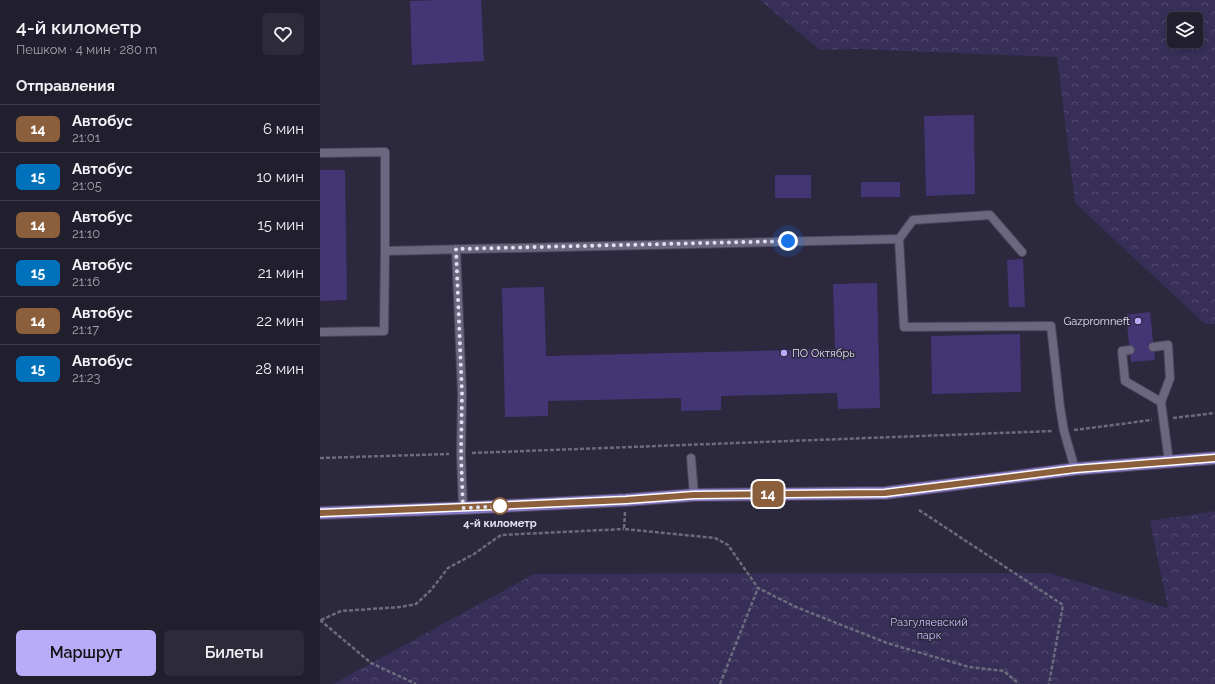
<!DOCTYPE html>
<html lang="ru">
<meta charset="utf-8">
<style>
:root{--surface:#211e2e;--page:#2d2b3a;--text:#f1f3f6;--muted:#a2a2aa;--line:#3e3c4a;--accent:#b8abf7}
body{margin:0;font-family:Raleway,sans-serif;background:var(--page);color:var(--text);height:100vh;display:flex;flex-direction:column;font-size:15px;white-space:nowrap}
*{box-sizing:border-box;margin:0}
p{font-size:13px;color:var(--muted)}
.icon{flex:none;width:22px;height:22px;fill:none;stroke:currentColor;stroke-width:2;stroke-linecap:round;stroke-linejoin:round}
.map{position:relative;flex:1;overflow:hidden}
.sheet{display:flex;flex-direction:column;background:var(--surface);width:320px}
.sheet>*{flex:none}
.badge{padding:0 8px;border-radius:6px;font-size:14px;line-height:26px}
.fabs{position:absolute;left:847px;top:12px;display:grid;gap:8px}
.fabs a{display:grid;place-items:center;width:36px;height:36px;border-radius:6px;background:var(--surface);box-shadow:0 2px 6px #0003,0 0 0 1px var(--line);font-size:20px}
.you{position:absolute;width:20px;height:20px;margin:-10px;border:3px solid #fff;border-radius:50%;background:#1a73e8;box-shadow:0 0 0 6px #1a73e833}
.map>.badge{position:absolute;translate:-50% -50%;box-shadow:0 0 0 2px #fff}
h2{padding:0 16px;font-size:15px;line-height:36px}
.round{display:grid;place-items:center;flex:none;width:42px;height:42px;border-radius:6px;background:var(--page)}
.overview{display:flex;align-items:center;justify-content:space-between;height:68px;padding:0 16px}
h1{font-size:19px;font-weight:600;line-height:30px}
.button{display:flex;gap:8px;margin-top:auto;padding:8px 16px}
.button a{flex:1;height:46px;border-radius:6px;background:var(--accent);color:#111;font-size:16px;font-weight:600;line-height:46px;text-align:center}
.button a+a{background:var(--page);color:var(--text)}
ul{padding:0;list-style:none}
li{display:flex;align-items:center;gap:12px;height:48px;padding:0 16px;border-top:1px solid var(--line)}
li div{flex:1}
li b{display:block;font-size:15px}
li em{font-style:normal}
li .badge{min-width:44px;font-weight:700;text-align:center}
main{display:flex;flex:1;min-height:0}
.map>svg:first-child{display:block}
.forest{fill:url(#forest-crowns);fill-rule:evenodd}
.building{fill:#443574}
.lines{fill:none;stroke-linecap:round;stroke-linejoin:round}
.service-casing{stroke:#4a465a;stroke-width:10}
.primary-casing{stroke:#4a465a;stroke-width:14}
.path{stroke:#6d6a7e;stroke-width:2.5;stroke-dasharray:4 2;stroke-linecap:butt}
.service{stroke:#6b6781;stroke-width:8}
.primary{stroke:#8775c5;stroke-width:12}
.line-casing{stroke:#fff;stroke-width:9}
.line{stroke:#8b5e3c;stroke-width:6}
.walk{stroke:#e1e0ef;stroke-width:4;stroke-dasharray:0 7.2}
.poi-dot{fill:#b8abf7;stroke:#2c283e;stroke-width:1.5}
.stop-dot{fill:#fff;stroke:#8b5e3c;stroke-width:2}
.labels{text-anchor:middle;stroke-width:3;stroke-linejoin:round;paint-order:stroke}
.poi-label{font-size:11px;fill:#e1e0ef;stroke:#2c283e;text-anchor:end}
.stop-label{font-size:11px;font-weight:bold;fill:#e1e0ef;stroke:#2c283e}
.park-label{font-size:11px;fill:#c6bdf7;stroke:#2c283e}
</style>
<main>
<section class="sheet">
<div class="overview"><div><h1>4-й километр</h1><p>Пешком · 4 мин · 280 m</p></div><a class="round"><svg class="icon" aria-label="heart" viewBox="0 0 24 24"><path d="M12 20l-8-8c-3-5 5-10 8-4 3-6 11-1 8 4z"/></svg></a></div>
<h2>Отправления</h2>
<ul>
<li><span class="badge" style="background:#8b5e3c;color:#fff">14</span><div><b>Автобус</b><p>21:01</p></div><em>6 мин</em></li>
<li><span class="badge" style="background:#0072bc;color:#fff">15</span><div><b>Автобус</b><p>21:05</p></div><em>10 мин</em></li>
<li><span class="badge" style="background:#8b5e3c;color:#fff">14</span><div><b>Автобус</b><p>21:10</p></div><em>15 мин</em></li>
<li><span class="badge" style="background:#0072bc;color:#fff">15</span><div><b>Автобус</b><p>21:16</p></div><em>21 мин</em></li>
<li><span class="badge" style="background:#8b5e3c;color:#fff">14</span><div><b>Автобус</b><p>21:17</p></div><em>22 мин</em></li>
<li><span class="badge" style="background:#0072bc;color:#fff">15</span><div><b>Автобус</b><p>21:23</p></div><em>28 мин</em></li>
</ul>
<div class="button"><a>Маршрут</a><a>Билеты</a></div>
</section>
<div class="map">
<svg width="895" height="684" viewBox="0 0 895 684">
<defs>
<pattern id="forest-crowns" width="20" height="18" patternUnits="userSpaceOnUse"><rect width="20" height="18" fill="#372f57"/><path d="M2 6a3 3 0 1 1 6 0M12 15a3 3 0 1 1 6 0" fill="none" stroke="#544d6f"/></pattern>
</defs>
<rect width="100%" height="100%" fill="#2c283e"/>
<!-- forest -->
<g class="forest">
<path d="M 440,0 L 895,0 L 895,324 L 885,324 L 755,203 L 737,57 L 539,49 L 500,50 ZM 854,19 L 876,19 L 876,41 L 854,41 Z"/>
<polygon points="895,511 895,684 13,684 214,574 729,573 848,608 830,521"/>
</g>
<!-- building -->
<g class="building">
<polygon points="116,0 161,0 164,61 92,65 90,1"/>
<polygon points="654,115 655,194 606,196 604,116"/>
<polygon points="0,170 25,170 27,300 0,301"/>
<rect x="455" y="175" width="36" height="23"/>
<rect x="541" y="182" width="39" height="15"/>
<polygon points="703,259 705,307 689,307 687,260"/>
<polygon points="557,283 560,408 518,409 517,393 401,396 401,410 361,411 361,398 228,401 228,416 185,417 182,288 224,287 226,356 515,349 513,284"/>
<polygon points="830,312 835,360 811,362 806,315"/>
<polygon points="700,334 701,392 612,394 611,336"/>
</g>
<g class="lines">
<defs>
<g id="service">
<polyline points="0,153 65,152 65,251 579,239 584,327 731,326 740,407 744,431 755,469"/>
<polyline points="579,239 593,220 670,215 702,252"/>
<polyline points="136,249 142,394 141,454 143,508"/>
<polyline points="0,332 64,331 65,251"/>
<polyline points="833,347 848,345 850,378 841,402 849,462"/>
<polyline points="810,350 802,351 805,381 841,402"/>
<polyline points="371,458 374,495"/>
</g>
<polyline id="primary" points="0,513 143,508 306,500 374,495 565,493 755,469 895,458"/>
</defs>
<!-- service casing -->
<use href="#service" class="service-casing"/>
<!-- primary casing -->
<use href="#primary" class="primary-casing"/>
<!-- path -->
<g class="path">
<polyline points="853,418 895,413"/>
<polyline points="754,430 832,420"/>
<polyline points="152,453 733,431"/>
<polyline points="0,458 129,454"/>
<polyline points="599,510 743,605 729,684"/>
<polyline points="305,512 304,529 395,538 408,545 438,588 476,607 567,643 649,667 684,671 699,684"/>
<polyline points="0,620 51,663 96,684"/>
<polyline points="1,620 21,611 81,607 96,604 111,590 128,568 154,554 181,535 304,529"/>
<polyline points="400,684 438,588"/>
</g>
<!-- service -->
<use href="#service" class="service"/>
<!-- primary -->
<use href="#primary" class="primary"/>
</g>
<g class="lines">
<defs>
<polyline id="line" points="0,513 172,506 306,500 374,495 565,493 755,469 895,458"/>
</defs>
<!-- line casing -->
<use href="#line" class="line-casing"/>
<!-- line -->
<use href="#line" class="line"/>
<!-- walk -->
<polyline class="walk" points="180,506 187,506 143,508 141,454 142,394 136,249 468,241"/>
</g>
<!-- markers -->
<g class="poi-dot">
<circle cx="818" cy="321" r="4"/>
<circle cx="464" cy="353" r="4"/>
</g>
<circle class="stop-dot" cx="180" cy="506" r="8"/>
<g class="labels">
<!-- poi labels -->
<g class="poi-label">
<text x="810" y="325">Gazpromneft</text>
<text x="472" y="357" text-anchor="start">ПО Октябрь</text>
</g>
<!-- stop labels -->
<g class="stop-label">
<text x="180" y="527">4-й километр</text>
</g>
<!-- park labels -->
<g class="park-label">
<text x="609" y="626">Разгуляевский<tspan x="609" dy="13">парк</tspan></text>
</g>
</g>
</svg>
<div class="fabs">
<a><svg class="icon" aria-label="layers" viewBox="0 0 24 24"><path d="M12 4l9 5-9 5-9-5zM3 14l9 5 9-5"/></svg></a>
</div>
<div class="you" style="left:468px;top:241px"></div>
<b class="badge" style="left:448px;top:494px;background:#8b5e3c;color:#fff">14</b>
</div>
</main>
